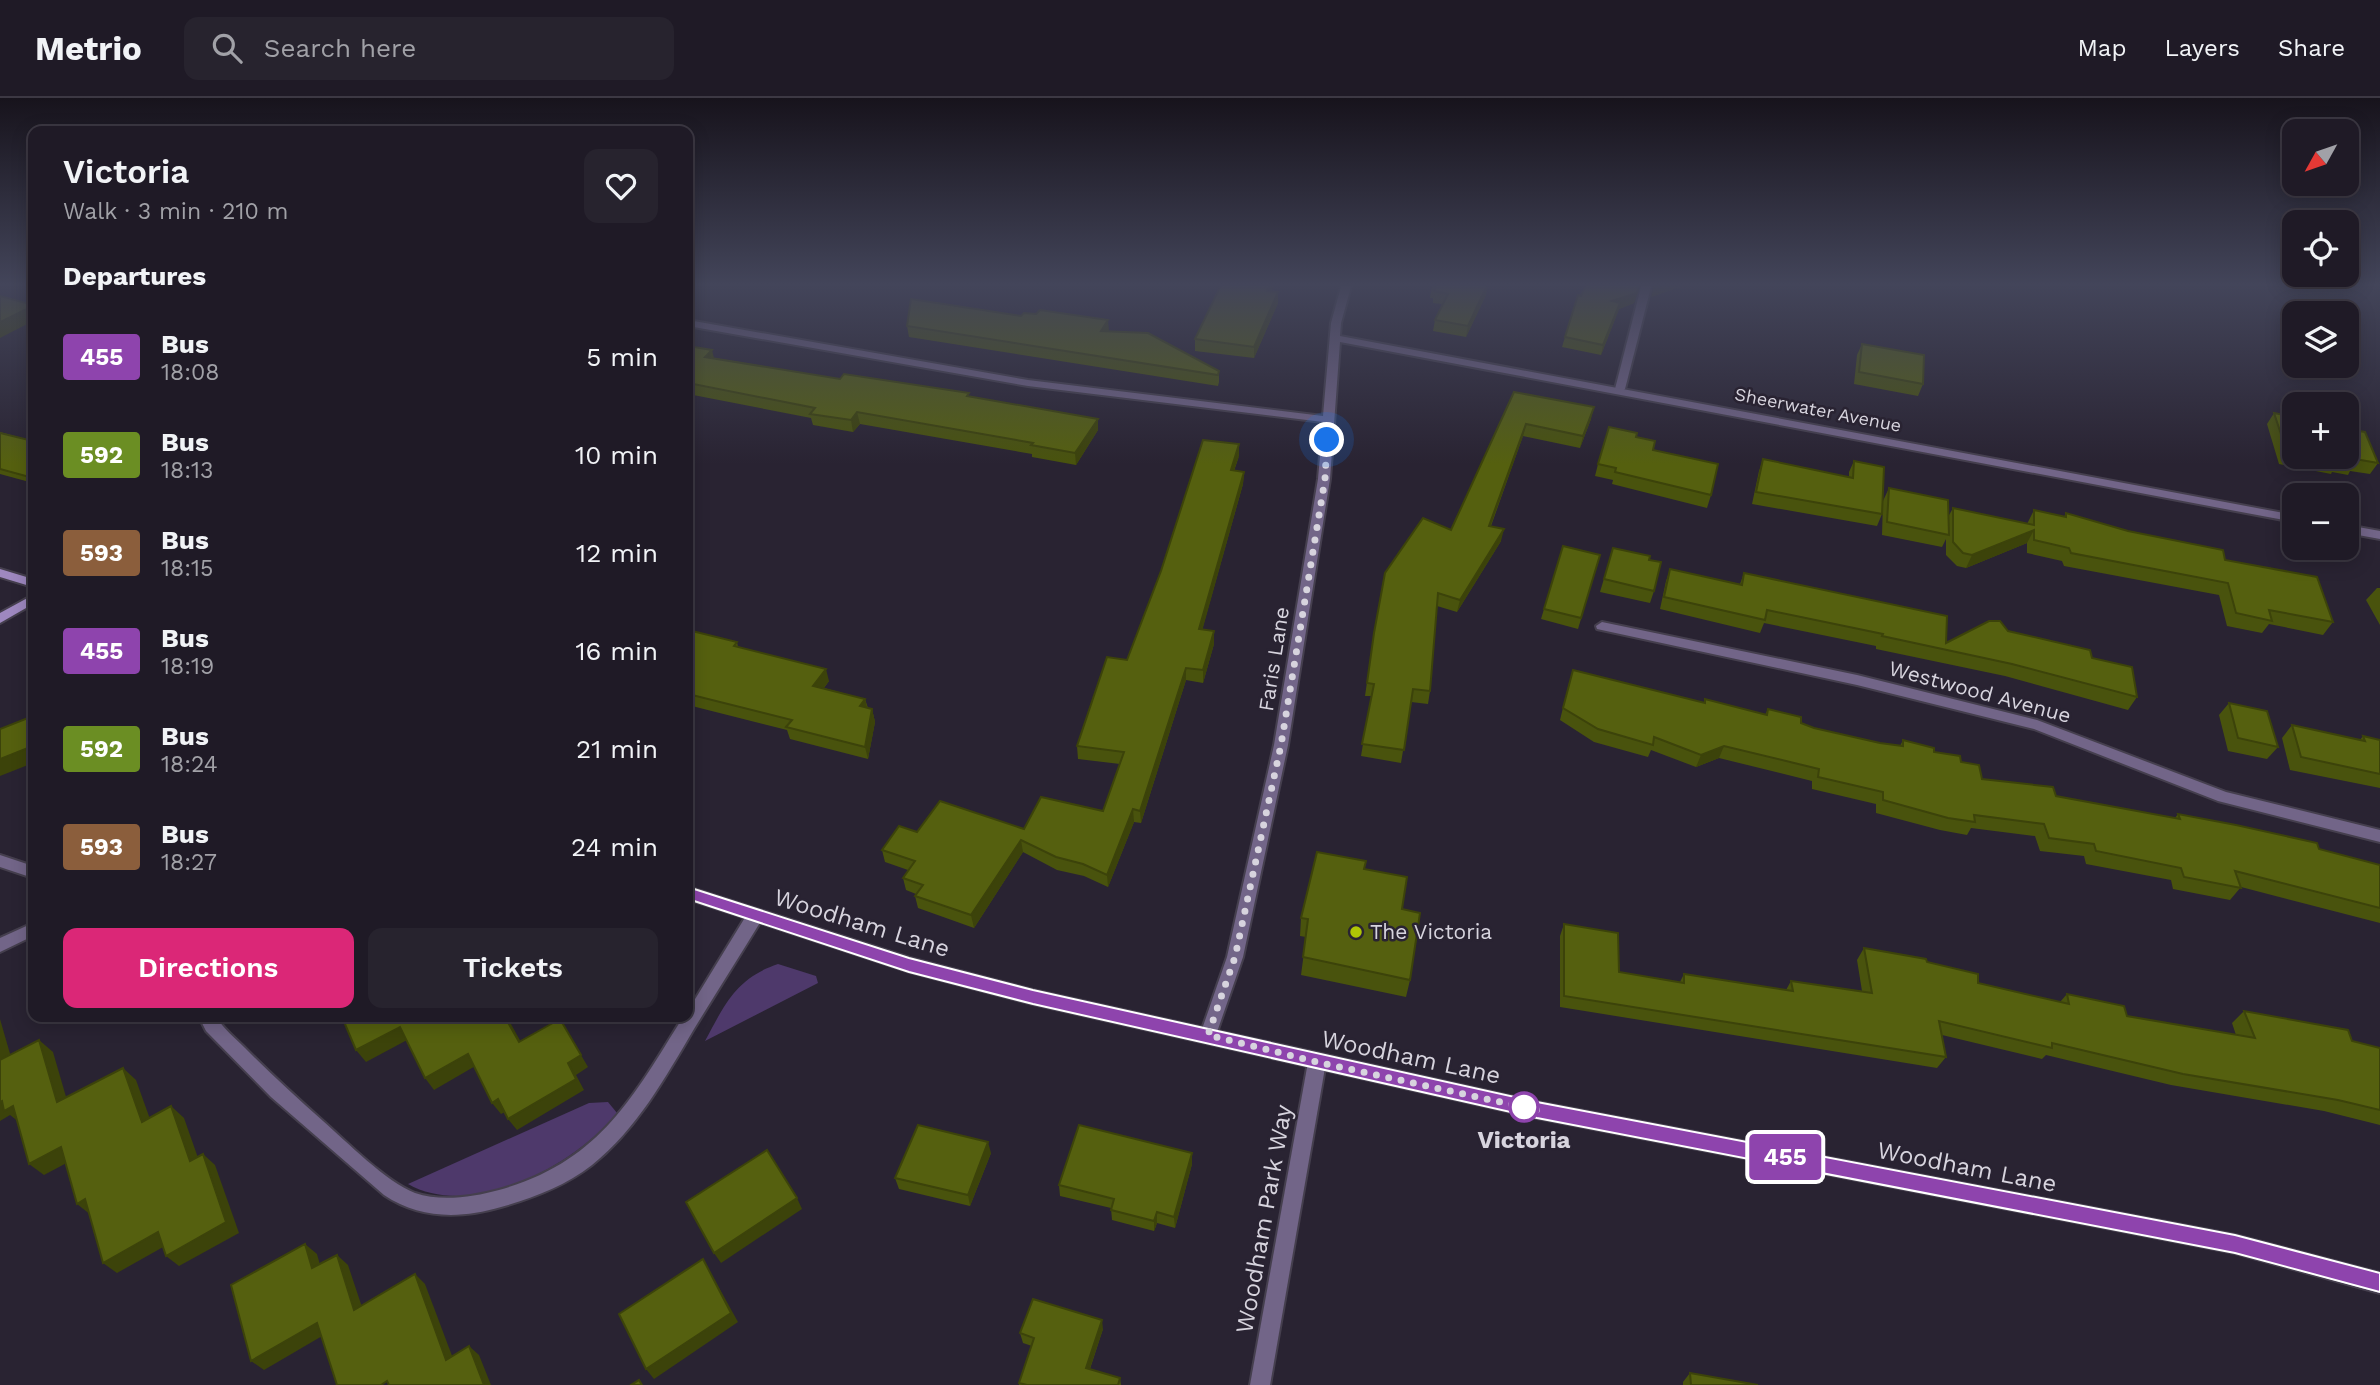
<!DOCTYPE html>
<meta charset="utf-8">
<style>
:root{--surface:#1f1a26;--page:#27232e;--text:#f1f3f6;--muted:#a1a1a7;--line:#3c3843;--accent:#db2777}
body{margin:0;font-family:"Work Sans",sans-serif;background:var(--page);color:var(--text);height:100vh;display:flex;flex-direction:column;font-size:26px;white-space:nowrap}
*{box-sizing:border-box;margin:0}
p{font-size:23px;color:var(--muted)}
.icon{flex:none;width:38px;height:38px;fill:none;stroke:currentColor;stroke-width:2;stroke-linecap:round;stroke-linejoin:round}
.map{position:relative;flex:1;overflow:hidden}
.sheet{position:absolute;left:28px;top:28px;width:665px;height:896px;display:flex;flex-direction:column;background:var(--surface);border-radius:14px;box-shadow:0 4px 18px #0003,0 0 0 2px var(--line)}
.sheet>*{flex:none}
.badge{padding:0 14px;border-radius:5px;font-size:24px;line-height:46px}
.needle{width:46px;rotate:230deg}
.controls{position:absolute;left:2282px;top:21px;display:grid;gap:14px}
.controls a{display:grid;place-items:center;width:77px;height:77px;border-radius:14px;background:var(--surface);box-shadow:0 4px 18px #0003,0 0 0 2px var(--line);font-size:35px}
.you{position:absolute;width:35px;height:35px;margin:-18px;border:5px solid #fff;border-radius:50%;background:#1a73e8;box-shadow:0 0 0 10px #1a73e833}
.map>.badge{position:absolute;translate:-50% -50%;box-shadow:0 0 0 4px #fff}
h2{padding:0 35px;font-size:26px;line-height:63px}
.round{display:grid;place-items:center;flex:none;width:74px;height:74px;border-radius:14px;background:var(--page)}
.summary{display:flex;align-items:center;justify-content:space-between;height:119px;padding:0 35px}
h1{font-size:33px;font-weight:600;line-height:52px}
.cta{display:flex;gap:14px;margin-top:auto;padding:14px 35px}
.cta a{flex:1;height:80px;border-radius:14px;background:var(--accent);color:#fff;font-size:28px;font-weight:600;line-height:80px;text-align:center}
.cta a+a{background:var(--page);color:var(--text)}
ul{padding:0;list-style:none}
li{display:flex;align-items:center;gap:21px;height:98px;padding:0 35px}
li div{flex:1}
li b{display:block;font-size:26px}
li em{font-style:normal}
li .badge{min-width:77px;font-weight:700;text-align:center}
header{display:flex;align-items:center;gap:42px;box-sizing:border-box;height:98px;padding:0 35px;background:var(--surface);border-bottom:2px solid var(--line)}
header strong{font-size:33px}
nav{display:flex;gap:38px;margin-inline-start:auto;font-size:24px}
.search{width:490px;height:63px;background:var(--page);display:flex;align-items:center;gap:18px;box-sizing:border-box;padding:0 24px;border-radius:14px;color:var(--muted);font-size:26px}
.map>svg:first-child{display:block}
.green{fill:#4e396b}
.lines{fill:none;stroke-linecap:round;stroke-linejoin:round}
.lane-casing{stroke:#453f4e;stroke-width:4}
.street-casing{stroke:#453f4e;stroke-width:4}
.secondary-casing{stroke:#453f4e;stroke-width:4}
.lane{fill:#726588;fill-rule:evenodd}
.street{fill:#726588;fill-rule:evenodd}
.secondary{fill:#9e88c0;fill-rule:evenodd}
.wall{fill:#49530d}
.shaded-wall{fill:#3c430a}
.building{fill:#55600f;stroke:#3c430a;stroke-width:2}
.line{fill:#8e44ad;stroke:#fff;stroke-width:2}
.walk{stroke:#d7d4de;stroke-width:7;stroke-dasharray:0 12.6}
.poi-dot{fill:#afc505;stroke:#292332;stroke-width:2.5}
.stop-dot{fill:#fff;stroke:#8e44ad;stroke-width:3.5}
.labels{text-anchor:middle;stroke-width:5;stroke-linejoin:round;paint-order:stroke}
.far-street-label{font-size:18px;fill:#d7d4de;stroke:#292332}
.street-label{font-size:21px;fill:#d7d4de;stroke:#292332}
.poi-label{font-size:21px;fill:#d7d4de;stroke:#292332;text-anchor:start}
.near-street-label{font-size:24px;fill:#d7d4de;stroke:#292332}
.near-stop-label{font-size:24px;font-weight:bold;fill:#d7d4de;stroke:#292332}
</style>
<header>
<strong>Metrio</strong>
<div class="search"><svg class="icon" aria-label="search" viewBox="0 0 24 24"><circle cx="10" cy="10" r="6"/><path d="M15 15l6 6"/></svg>Search here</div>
<nav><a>Map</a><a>Layers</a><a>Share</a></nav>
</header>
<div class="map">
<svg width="2380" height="1287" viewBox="0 0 2380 1287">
<rect width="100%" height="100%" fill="#292332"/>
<!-- green -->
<g class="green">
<path d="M 778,866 L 816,878 L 818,885 L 705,943 C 725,906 736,880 778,866 Z"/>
<path d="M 608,1004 L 617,1015 C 575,1067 473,1123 408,1086 L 589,1005 Z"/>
</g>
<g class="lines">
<defs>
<polygon id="lane" points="1642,185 1652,185 1625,291 1620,294 1615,291"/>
<g id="street">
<polygon points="25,185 33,185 33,190"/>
<polygon points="1342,185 1352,185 1341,225 1340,238 2294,417 2294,424 1340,244 1330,381 1288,647 1243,859 1216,937 1214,942 1208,944 1202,942 1200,937 1227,859 1274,647 1318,381 1323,324 1028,288 688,228 688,222 1028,282 1323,318 1331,225"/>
<polygon points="2347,427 2380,433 2380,441 2347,435"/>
<polygon points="1602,524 1857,577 2037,622 2226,694 2380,732 2380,744 2218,703 2034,631 1857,587 1597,531 1596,528"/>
<polygon points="0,757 33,768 33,780 0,769"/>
<path d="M 755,812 L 761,813 L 763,818 L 761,823 C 739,859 716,895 694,931 C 665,980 637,1031 592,1067 C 565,1088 533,1100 501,1109 C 460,1121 420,1121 384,1097 L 271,999 L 206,933 L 199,919 L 216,919 C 223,930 235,940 245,950 C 270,975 296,999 323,1023 C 346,1043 386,1084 415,1095 C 441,1104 473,1099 499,1092 C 599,1064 632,1001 683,919 L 688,919 L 688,912 L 697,898 L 749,813 Z"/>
<polygon points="33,825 33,838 0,854 0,840"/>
<polygon points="1317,956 1323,959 1326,964 1270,1287 1250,1287 1308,964 1311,959"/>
</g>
<g id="secondary">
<polygon points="0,471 33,481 33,489 0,479"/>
<polygon points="33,497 33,506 0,525 0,515"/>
<polygon points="688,789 910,860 1033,892 1537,1004 2235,1137 2380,1175 2380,1195 2235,1155 1537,1020 1033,906 910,874 688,801"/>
</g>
</defs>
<!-- lane casing -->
<use href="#lane" class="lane-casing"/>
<!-- street casing -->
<use href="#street" class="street-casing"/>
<!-- secondary casing -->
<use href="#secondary" class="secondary-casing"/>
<!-- lane -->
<use href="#lane" class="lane"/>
<!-- street -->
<use href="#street" class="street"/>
<!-- secondary -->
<use href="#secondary" class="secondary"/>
</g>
<!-- wall -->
<g class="wall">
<polygon points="1222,185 1275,185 1271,193 1278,194 1278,205 1254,260 1195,253 1195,241"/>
<polygon points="1488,185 1486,197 1466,239 1433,233 1435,222 1442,206 1433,205 1433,200 1430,200 1432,188"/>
<polygon points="1587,185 1641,185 1634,205 1619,211 1601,257 1562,249 1565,239"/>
<polygon points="907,228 1108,233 1219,273 1219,284 1218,288 909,239"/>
<polygon points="1862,246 1923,286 1918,298 1854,286 1857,257"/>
<polygon points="688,248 714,260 840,281 969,298 1098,332 1076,367 1032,359 1032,356 860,326 853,334 813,327 811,320 688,296"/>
<polygon points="1514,294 1591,321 1580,350 1523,338 1491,428 1501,443 1457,514 1437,508 1430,593 1428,606 1411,604 1401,665 1361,658 1371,598 1365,598 1374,535 1451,432"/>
<polygon points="2274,315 2294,319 2294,359 2347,359 2378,365 2370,376 2350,373 2348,377 2332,374 2331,376 2279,366 2267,326"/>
<polygon points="0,334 33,343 33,385 0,376"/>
<polygon points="1636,339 1711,397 1707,410 1612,386 1613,382 1595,378 1598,366"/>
<polygon points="1239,358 1234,373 1244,374 1243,386 1202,532 1214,546 1203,585 1186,582 1141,725 1134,724 1108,789 1084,778 1057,772 1023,754 974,830 918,810 915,798 916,796 906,792 903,780 908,772 885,764 882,752 917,734 1024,731 1103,713 1120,666 1078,661 1077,648 1127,562"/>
<polygon points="1763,361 1849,379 1849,374 1854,363 1882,416 1877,428 1752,406 1759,373"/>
<polygon points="1889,390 1948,419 1953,410 2027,426 2034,412 2064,419 2066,415 2225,462 2333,524 2323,537 2269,526 2262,535 2227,528 2219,497 2064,468 2062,463 2027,455 2027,445 1966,470 1957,468 1946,457 1946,441 1942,449 1882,437 1883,403"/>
<polygon points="1613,450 1649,462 1654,493 1650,505 1600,494"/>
<polygon points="1600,457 1578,531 1541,521 1544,511"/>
<polygon points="1670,471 1740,486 1744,475 1946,545 2008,533 2092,560 2137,599 2128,612 2005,578 1876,551 1876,548 1764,525 1760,535 1660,511 1666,483"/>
<polygon points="2377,490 2380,490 2380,527 2366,502"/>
<polygon points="688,532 737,544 738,549 829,583 824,590 865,601 868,610 872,611 875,624 868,661 790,641 787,632 688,607"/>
<polygon points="1569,585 1704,605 1705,601 1765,617 1768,611 1814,630 1880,645 1900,648 1903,642 1961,664 1982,681 2056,698 2175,720 2178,716 2380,767 2380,825 2241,789 2230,802 2173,791 2171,782 2086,766 2084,758 2040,753 2035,738 1971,730 1967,737 1940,732 1876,715 1876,706 1812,691 1812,683 1719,660 1696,669 1651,652 1648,659 1594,644 1560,622"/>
<polygon points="2229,605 2278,649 2267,661 2228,653 2219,617"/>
<polygon points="2292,627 2360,642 2363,638 2380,642 2380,690 2290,672 2282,640"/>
<polygon points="1365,771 1402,811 1410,882 1406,899 1301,877 1306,839 1300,838 1301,820"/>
<polygon points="1564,826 1619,874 1680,884 1684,876 1786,892 1791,883 1862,893 1857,862 1864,850 1927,864 1978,885 2060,904 2067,896 2127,918 2236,937 2232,925 2244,913 2352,943 2380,950 2380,1027 2324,1013 2171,987 2046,957 2042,961 1942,937 1946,959 1937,970 1560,909 1560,838"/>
<polygon points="991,1055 970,1108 899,1091 895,1080"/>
<polygon points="1192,1066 1175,1130 1157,1125 1154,1133 1112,1122 1111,1110 1060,1098 1059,1087"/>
<polygon points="1103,1231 1090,1271 1120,1280 1121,1287 1019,1287 1019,1285 1032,1248 1023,1245 1020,1235"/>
<polygon points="1690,1275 1758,1287 1683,1287 1683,1284"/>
</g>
<!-- shaded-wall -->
<g class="shaded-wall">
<polygon points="1270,185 1275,185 1267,204 1267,193"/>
<polygon points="1488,185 1486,197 1466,239 1468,228"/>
<polygon points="1640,185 1641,185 1634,205 1619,211 1601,257 1612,203"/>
<polygon points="1665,185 1692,185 1651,199 1654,189"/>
<polygon points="1278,194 1278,205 1254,260 1254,249"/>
<polygon points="33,208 33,223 0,240 0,224"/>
<polygon points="1108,222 1109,233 1101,233"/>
<polygon points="712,252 715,264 705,259"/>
<polygon points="1594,309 1591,321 1580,350 1583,338"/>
<polygon points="857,314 860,326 853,334 851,322"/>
<polygon points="1098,321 1098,332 1076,367 1075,355"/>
<polygon points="1526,326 1523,338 1486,440 1489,428"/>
<polygon points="1239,346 1239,358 1230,384 1231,372"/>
<polygon points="1244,374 1243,386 1199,544 1199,531"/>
<polygon points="1504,431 1501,443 1457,514 1460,502"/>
<polygon points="2034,432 2027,445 1966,470 1972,457"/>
<polygon points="1214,533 1214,546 1203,585 1203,572"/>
<polygon points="1186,570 1186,582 1141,725 1140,713"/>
<polygon points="826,571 829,583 816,600 813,588"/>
<polygon points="865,601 868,613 860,608"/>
<polygon points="872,611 875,624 868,661 865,649"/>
<polygon points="33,648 33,665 0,678 0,661"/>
<polygon points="1724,648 1719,660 1696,669 1701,657"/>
<polygon points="1133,711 1134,724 1108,789 1107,777"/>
<polygon points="1021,742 1023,754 974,830 971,817"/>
<polygon points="505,919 507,919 527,955 519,944"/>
<polygon points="0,921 15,973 0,962"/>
<polygon points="560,921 588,969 576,977 584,992 517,1032 508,1021"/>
<polygon points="400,929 409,941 366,964 356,952"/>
<polygon points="39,942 53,954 71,1016 57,1004"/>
<polygon points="468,956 477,967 434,992 425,980"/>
<polygon points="123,970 136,982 155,1035 142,1024"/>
<polygon points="498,1001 507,1013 501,1016 492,1005"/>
<polygon points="2,1003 13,1008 19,1024 10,1017 0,1023 0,1004"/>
<polygon points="171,1008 184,1020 203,1074 190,1063"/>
<polygon points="988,1044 991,1055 970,1108 968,1097"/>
<polygon points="61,1049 76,1060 44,1077 29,1066"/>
<polygon points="1192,1055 1192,1066 1175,1130 1174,1119"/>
<polygon points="203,1056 215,1067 239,1135 179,1168 166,1158"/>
<polygon points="797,1100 802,1111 721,1165 714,1155"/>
<polygon points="85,1101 91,1117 77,1106"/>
<polygon points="1157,1114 1157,1125 1154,1133 1154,1123"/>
<polygon points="158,1134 172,1144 117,1175 103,1165"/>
<polygon points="305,1146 317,1156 324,1181 312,1170"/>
<polygon points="337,1157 348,1167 366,1221 354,1212"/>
<polygon points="703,1161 738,1224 654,1281 646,1271"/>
<polygon points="415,1176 425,1186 457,1271 446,1262"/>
<polygon points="1102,1222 1103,1231 1087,1279 1086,1270"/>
<polygon points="317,1225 329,1234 264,1272 251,1263"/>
<polygon points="469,1248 479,1257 491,1287 484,1287"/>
</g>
<!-- building -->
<g class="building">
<polygon points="1222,185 1270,185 1267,193 1278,194 1254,249 1195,241"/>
<polygon points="1434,185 1488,185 1468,228 1435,222 1448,196 1434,193 1436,189 1432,188"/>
<polygon points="1587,185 1640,185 1637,195 1612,203 1620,205 1603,247 1565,239 1578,197 1581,198"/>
<polygon points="1655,185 1665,185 1654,189"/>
<polygon points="0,198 33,207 33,208 0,224"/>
<polygon points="911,201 1021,218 1024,215 1036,216 1040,212 1108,222 1101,233 1148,235 1219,273 1218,277 907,228"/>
<polygon points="1862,246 1924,257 1923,286 1859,274"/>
<polygon points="688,248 712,252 705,259 840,281 844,276 969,295 967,298 1098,321 1075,355 1031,347 1033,345 857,314 851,322 810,316 815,310 688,285"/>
<polygon points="1514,294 1594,309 1583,338 1526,326 1489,428 1504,431 1460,502 1438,495 1430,593 1413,591 1404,652 1362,646 1374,586 1367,585 1374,535 1385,475 1423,420 1451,432"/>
<polygon points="2274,315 2294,319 2294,356 2287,354"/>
<polygon points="1609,329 1637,335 1636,339 1655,343 1653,352 1718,366 1711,397 1615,374 1616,370 1598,366"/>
<polygon points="2347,331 2365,334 2378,365 2355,361 2356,365 2338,362 2339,364 2311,359 2347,359"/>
<polygon points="0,335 33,343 33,380 0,371"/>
<polygon points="1203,342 1239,346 1231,372 1244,374 1199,531 1214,533 1203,572 1186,570 1140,713 1133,711 1107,777 1083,766 1056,759 1021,742 971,817 915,798 923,787 903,780 915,763 882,752 899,728 917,734 940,703 1024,731 1041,699 1103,713 1124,654 1077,648 1107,559 1127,562 1161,473"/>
<polygon points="1763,361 1853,380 1854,363 1884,369 1882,416 1756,394"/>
<polygon points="1889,390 1948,402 1949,437 1887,424"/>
<polygon points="1953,410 2034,427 2034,412 2066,419 2066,415 2128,433 2223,452 2225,462 2317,479 2333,524 2269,512 2272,523 2236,515 2228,485 2071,455 2069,450 2034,442 2034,432 1972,457 1963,455 1953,444"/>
<polygon points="1563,448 1600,457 1581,520 1544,511"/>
<polygon points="1613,450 1650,458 1649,462 1661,464 1654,493 1604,481"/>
<polygon points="1670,471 1742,487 1744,475 1947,518 1946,545 1989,523 2000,523 2008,533 2090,552 2092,560 2132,569 2137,599 2012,566 1882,538 1883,536 1767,512 1765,522 1664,499"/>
<polygon points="688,532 737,544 734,548 826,571 813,588 865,601 860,608 872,611 865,649 786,629 792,622 688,596"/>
<polygon points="1573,572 1705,605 1705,601 1767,617 1768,611 1801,619 1801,625 1814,630 1880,645 1903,648 1903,642 1934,650 1934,654 1960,658 1961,664 1979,667 1982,681 2053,689 2056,698 2180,721 2178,716 2236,727 2317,745 2319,751 2380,767 2380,810 2235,773 2241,790 2184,779 2181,770 2096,753 2094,746 2049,740 2044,726 1974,717 1975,724 1948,720 1883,702 1883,694 1818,679 1819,671 1724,648 1701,657 1654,639 1653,647 1598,631 1563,610"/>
<polygon points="2229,605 2267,613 2278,649 2238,640"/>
<polygon points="33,618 33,648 0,661 0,631"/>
<polygon points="2292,627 2365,643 2363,638 2380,642 2380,676 2301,659"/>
<polygon points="1317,754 1366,763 1364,771 1407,779 1402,811 1420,815 1410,882 1303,859 1308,821 1301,820"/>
<polygon points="1564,826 1618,835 1619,874 1684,885 1684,876 1793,893 1791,883 1872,895 1864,850 1926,861 1927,864 1978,876 1978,885 2069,906 2067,896 2124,908 2127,918 2255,940 2244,913 2348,932 2352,943 2380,950 2380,1012 2338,1002 2183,976 2052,945 2052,950 1939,923 1946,959 1564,898"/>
<polygon points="342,919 505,919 519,944 560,921 581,957 568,965 576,981 508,1021 498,1001 492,1005 468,956 425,980 400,929 356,952"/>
<polygon points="39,942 57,1004 123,970 142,1024 171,1008 190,1063 203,1056 226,1124 166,1158 158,1134 103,1165 85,1101 77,1106 61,1049 29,1066 13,1008 4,1013 2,1003 0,1004 0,960 0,962"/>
<polygon points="918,1027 988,1044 968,1097 895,1080"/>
<polygon points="1079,1027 1192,1055 1174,1119 1157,1114 1154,1123 1111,1112 1114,1101 1059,1087"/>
<polygon points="767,1052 797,1100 714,1155 686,1104"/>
<polygon points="305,1146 312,1170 337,1157 354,1212 415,1176 446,1262 469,1248 484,1287 389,1287 387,1283 381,1287 337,1287 317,1225 251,1263 231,1187"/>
<polygon points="703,1161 731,1215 646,1271 619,1216"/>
<polygon points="1033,1201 1102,1222 1086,1270 1120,1280 1118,1287 1027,1287 1019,1285 1034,1240 1020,1235"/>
<polygon points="1690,1275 1758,1287 1691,1287"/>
<polygon points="639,1282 642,1287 631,1287"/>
</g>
<!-- sky -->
<linearGradient id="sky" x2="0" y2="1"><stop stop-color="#17131c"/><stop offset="0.51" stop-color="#43455a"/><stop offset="1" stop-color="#43455a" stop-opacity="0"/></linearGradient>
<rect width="2380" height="366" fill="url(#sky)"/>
<!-- line -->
<polygon class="line" points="688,789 909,860 1033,892 1537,1004 2235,1137 2380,1175 2380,1194 2235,1155 1537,1020 1033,906 909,874 682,799 682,790"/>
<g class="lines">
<!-- walk -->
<polyline class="walk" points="1327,342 1325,381 1281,647 1235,859 1208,937 1317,964 1537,1012 1524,1009"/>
</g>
<!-- markers -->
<circle class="poi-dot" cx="1356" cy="834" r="7"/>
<circle class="stop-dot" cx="1524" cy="1009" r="14"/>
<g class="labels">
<!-- far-street labels -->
<g class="far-street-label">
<text transform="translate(1818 312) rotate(11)" y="6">Sheerwater Avenue</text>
</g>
<!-- street labels -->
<g class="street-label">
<text transform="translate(1274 561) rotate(-81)" y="7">Faris Lane</text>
<text transform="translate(1980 594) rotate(15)" y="7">Westwood Avenue</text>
</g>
<!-- poi labels -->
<g class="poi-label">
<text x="1370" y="841">The Victoria</text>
</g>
<!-- near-street labels -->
<g class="near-street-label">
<text transform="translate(862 825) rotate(17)" y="8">Woodham Lane</text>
<text transform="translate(1411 959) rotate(12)" y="8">Woodham Lane</text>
<text transform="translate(1967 1069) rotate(11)" y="8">Woodham Lane</text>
<text transform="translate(1264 1121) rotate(-80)" y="8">Woodham Park Way</text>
</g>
<!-- near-stop labels -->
<g class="near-stop-label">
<text x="1524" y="1050">Victoria</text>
</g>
</g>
</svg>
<div class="controls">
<a><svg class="needle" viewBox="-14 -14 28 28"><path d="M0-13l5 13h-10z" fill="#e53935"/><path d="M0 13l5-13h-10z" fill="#a1a1a7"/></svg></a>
<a><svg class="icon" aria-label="locate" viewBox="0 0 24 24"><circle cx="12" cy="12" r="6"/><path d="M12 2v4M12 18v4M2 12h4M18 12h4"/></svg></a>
<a><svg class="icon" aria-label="layers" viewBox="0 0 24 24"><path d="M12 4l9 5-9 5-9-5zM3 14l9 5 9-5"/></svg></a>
<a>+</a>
<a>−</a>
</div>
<div class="you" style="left:1327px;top:342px"></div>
<b class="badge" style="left:1785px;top:1059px;background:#8e44ad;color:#fff">455</b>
<section class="sheet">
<div class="summary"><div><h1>Victoria</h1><p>Walk · 3 min · 210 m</p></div><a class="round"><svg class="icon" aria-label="heart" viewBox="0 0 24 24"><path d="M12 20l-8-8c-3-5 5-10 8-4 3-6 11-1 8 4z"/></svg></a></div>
<h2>Departures</h2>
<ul>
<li><span class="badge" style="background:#8e44ad;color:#fff">455</span><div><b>Bus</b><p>18:08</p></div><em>5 min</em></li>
<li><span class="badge" style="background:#6b8e23;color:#fff">592</span><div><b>Bus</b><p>18:13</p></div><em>10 min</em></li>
<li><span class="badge" style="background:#8b5e3c;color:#fff">593</span><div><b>Bus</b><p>18:15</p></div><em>12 min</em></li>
<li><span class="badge" style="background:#8e44ad;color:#fff">455</span><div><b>Bus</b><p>18:19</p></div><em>16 min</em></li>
<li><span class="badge" style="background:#6b8e23;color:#fff">592</span><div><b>Bus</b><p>18:24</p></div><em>21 min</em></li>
<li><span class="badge" style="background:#8b5e3c;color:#fff">593</span><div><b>Bus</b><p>18:27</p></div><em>24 min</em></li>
</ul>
<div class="cta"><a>Directions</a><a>Tickets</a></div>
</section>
</div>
